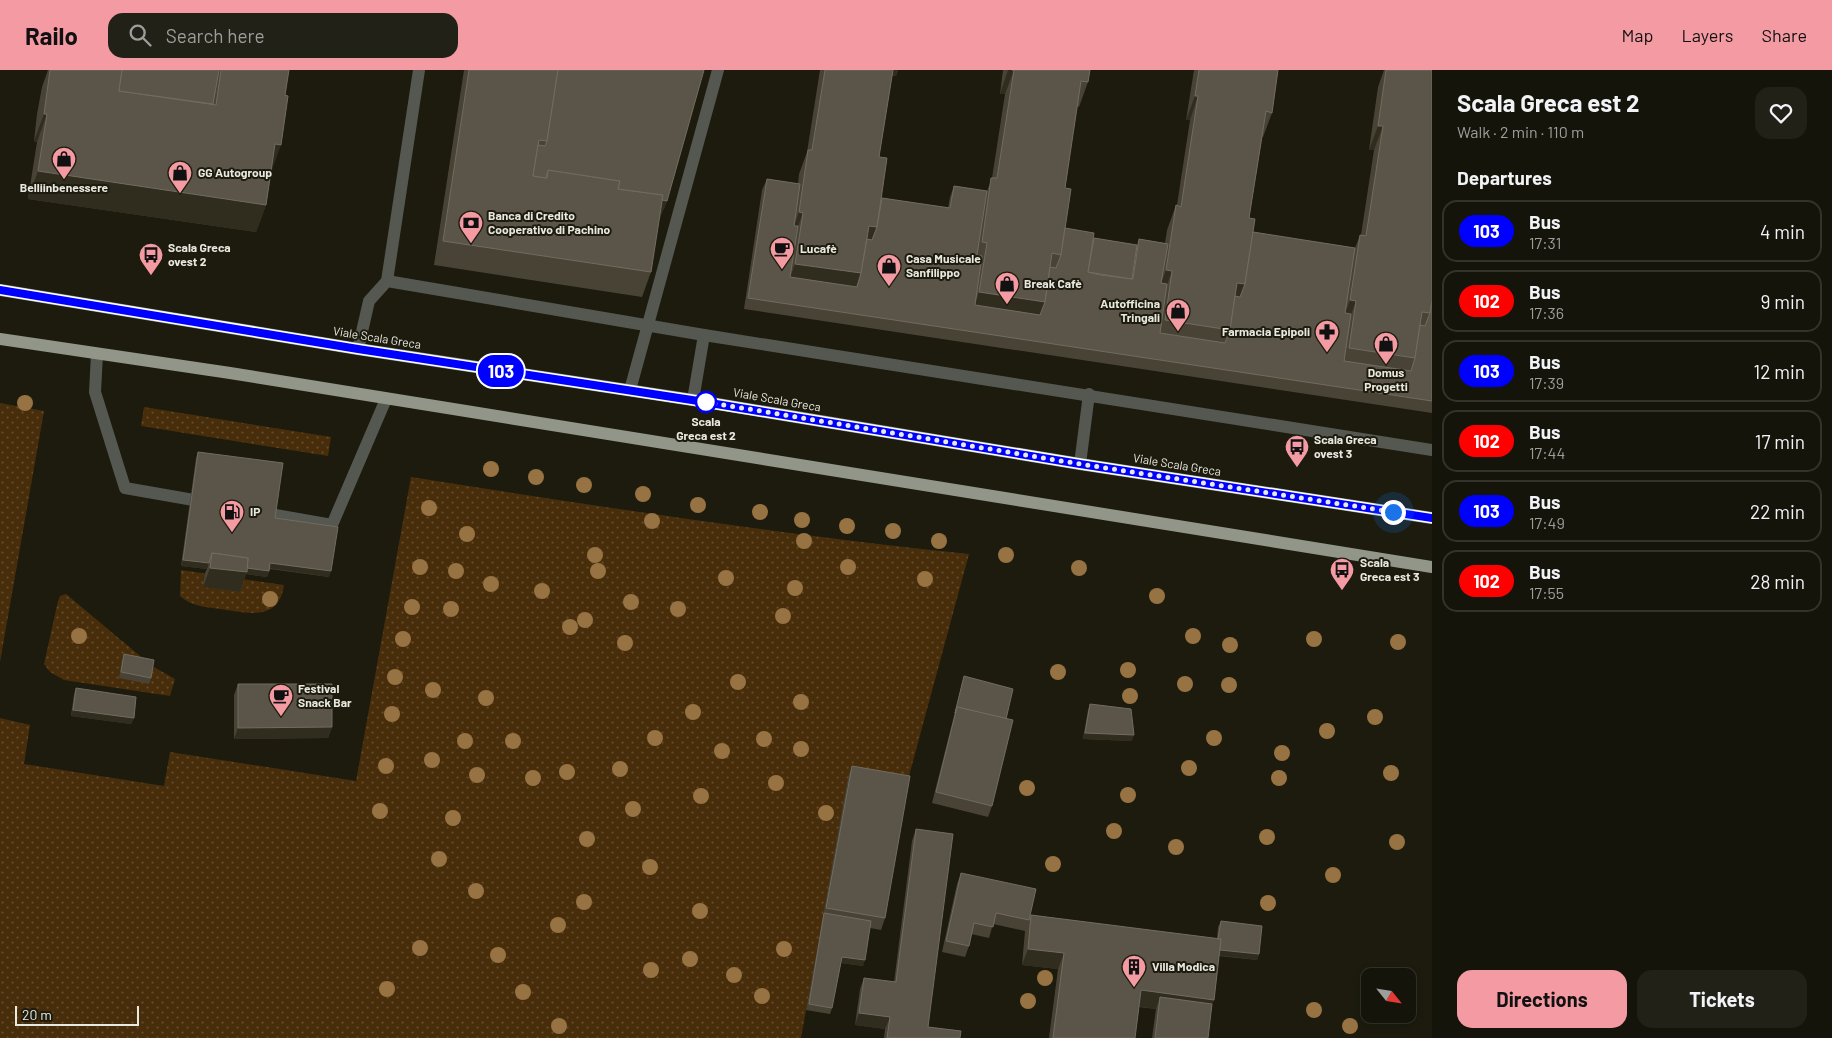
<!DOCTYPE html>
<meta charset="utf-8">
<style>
:root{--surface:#15140a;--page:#222118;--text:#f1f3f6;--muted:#9d9e9c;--line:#34332b;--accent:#f49aa2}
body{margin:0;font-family:Barlow,sans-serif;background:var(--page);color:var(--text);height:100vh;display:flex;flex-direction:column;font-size:19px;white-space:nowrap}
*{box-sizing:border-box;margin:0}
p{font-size:16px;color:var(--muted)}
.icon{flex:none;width:28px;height:28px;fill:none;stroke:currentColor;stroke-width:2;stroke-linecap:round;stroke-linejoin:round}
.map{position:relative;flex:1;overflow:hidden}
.sheet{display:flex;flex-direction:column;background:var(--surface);width:400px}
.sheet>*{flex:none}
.badge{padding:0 10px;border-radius:16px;font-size:18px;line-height:32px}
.needle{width:32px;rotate:120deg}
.tools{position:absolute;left:1361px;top:898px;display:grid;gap:10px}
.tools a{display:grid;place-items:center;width:55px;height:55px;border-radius:10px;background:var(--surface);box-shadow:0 2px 8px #0003,0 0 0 1px var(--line);font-size:25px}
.scale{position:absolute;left:15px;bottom:12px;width:124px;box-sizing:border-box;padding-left:5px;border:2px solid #eae9e0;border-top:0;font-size:14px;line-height:18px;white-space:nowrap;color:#eae9e0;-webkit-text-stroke:4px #1c1b0e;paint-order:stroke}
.you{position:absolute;width:25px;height:25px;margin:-12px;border:4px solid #fff;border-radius:50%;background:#1a73e8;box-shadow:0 0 0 8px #1a73e833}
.map>.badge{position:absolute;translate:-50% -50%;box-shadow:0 0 0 2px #fff}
h2{padding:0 25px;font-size:19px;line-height:45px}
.round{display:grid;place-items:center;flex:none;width:52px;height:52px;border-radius:15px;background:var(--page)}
.overview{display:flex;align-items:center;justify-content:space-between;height:85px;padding:0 25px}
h1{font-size:24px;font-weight:700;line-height:38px}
.primary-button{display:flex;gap:10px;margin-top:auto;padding:10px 25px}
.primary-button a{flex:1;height:58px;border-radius:15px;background:var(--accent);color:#111;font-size:20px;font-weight:700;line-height:58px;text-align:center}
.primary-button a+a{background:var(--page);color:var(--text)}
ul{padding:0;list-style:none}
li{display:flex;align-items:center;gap:15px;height:62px;margin:0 10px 8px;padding:0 15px;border:2px solid var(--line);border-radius:15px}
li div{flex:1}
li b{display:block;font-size:19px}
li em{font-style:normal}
li .badge{min-width:55px;font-weight:700;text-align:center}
header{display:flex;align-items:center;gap:30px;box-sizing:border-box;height:70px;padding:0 25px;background:var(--accent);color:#111}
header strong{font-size:24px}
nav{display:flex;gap:28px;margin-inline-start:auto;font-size:18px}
.search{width:350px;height:45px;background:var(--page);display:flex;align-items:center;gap:12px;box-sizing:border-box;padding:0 18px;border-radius:15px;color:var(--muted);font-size:19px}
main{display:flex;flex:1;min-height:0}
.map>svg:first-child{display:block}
.grass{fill:url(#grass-dots)}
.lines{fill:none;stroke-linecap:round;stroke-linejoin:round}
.minor{stroke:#555851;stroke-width:12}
.major{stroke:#919688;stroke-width:12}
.tree{fill:#977343}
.wall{fill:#494336}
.shaded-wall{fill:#302c1e}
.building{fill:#5a5548;stroke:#716c60}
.line-casing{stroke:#fff;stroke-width:11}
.line{stroke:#00f;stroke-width:8}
.walk{stroke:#eae9e0;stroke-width:5;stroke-dasharray:0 9}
.stop-dot{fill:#fff;stroke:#00f;stroke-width:2.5}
.labels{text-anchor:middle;stroke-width:4;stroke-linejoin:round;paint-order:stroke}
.poi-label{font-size:12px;font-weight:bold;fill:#eae9e0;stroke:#1c1b0e;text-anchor:start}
.street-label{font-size:12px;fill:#eae9e0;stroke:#1c1b0e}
.stop-label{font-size:12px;font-weight:bold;fill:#eae9e0;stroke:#1c1b0e}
</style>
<header>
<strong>Railo</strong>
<div class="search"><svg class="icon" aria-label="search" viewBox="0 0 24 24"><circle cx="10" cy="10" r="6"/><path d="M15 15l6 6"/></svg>Search here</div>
<nav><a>Map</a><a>Layers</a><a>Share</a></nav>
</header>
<main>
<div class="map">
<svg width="1432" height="968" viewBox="0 0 1432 968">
<defs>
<pattern id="grass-dots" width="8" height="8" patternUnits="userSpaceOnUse" patternTransform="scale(1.25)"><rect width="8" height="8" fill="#482d0b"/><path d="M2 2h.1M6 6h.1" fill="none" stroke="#634b2e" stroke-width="1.8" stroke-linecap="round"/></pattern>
</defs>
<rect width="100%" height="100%" fill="#1c1b0e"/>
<!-- grass -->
<g class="grass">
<polygon points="0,333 44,341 0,592"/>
<polygon points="144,337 331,367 328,386 141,356"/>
<path d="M 411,407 C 596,436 782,465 969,484 L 906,717 L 848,708 L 801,968 L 0,968 L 0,648 L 30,655 L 24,694 L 164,716 L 170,682 L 356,711 Z"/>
<path d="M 181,500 L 284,515 C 279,552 247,543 220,539 C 205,537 191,536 180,526 Z"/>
<polygon points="66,524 152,596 175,609 170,626 64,610 50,602 44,594 58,531 60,526"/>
</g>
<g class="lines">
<!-- minor -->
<g class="minor">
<polyline points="387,211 704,265 1432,380"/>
<polyline points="358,279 369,231 387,211 419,0"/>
<polyline points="97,284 95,322 125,418 205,432"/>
<polyline points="630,320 718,0"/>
<polyline points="693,330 704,265"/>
<polyline points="1080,394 1089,324"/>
<polyline points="259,442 332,455 386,329"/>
</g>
<!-- major -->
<g class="major">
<polyline points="0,220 358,279 693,330 1080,394 1432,448"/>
<polyline points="0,269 230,303 1432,497"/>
</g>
</g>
<!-- trees -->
<g class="tree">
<circle cx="25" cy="333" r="8"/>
<circle cx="491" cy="399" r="8"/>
<circle cx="536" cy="407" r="8"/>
<circle cx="584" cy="415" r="8"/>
<circle cx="643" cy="424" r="8"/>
<circle cx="698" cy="435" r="8"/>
<circle cx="429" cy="438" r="8"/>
<circle cx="760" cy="442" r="8"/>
<circle cx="802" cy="450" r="8"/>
<circle cx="652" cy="451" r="8"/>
<circle cx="847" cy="456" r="8"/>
<circle cx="893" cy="461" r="8"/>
<circle cx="467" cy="464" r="8"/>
<circle cx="804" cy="471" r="8"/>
<circle cx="939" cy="471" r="8"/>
<circle cx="595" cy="485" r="8"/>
<circle cx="1006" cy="485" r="8"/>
<circle cx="420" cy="497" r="8"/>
<circle cx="848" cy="497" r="8"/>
<circle cx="1079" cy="498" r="8"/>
<circle cx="456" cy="501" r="8"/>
<circle cx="598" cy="501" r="8"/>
<circle cx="726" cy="508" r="8"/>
<circle cx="925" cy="509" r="8"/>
<circle cx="491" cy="514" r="8"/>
<circle cx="795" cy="518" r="8"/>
<circle cx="542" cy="521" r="8"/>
<circle cx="1157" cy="526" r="8"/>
<circle cx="270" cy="529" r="8"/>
<circle cx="631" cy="532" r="8"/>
<circle cx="412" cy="537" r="8"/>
<circle cx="451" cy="539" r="8"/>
<circle cx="678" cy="539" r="8"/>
<circle cx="783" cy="546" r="8"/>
<circle cx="585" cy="550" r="8"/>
<circle cx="570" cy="557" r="8"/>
<circle cx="79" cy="566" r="8"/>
<circle cx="1193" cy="566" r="8"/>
<circle cx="403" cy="569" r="8"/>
<circle cx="1314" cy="569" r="8"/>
<circle cx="1398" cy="572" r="8"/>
<circle cx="625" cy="573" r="8"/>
<circle cx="1230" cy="575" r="8"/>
<circle cx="1128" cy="600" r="8"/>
<circle cx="1058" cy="602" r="8"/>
<circle cx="395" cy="607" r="8"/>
<circle cx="738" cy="612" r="8"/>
<circle cx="1185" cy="614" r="8"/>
<circle cx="1229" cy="615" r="8"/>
<circle cx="433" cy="620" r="8"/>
<circle cx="1130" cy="626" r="8"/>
<circle cx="486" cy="628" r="8"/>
<circle cx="801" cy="632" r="8"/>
<circle cx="693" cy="642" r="8"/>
<circle cx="392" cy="644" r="8"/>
<circle cx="1375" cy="647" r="8"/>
<circle cx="1327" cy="661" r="8"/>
<circle cx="655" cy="668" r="8"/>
<circle cx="1214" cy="668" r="8"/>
<circle cx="764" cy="669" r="8"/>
<circle cx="465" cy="671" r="8"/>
<circle cx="513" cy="671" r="8"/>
<circle cx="801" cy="679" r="8"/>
<circle cx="722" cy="681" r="8"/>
<circle cx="1282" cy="683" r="8"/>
<circle cx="432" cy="690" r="8"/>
<circle cx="386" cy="696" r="8"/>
<circle cx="1189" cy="698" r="8"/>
<circle cx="620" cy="699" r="8"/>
<circle cx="567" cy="702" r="8"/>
<circle cx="1391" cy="703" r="8"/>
<circle cx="477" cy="705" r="8"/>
<circle cx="533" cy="708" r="8"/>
<circle cx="1279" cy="708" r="8"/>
<circle cx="776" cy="713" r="8"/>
<circle cx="1027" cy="718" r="8"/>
<circle cx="1128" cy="725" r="8"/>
<circle cx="701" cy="726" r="8"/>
<circle cx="633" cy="739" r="8"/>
<circle cx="380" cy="741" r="8"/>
<circle cx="826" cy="743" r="8"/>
<circle cx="453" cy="748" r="8"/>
<circle cx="1114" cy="761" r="8"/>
<circle cx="1267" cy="767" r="8"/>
<circle cx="587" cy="769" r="8"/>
<circle cx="1397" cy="772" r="8"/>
<circle cx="1176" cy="777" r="8"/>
<circle cx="439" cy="789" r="8"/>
<circle cx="1053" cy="794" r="8"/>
<circle cx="650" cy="797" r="8"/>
<circle cx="1333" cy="805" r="8"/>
<circle cx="476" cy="821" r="8"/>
<circle cx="584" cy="832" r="8"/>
<circle cx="1268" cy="833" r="8"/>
<circle cx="700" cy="841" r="8"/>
<circle cx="558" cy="855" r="8"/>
<circle cx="420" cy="878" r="8"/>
<circle cx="784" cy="879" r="8"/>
<circle cx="498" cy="885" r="8"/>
<circle cx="690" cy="889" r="8"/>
<circle cx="651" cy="900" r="8"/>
<circle cx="734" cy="905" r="8"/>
<circle cx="1045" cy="908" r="8"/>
<circle cx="387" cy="919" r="8"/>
<circle cx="523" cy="922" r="8"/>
<circle cx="762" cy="926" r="8"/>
<circle cx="1028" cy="931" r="8"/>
<circle cx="1314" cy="940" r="8"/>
<circle cx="559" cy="956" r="8"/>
<circle cx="1350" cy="956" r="8"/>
</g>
<!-- wall -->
<g class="wall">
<polygon points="48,0 289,0 271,102 266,135 256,162 28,129 37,72 34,71 37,44 42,17"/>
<polygon points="464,0 704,0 667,131 659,150 651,202 642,227 434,195"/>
<polygon points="820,0 898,0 896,6 892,6 879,87 882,128 948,138 950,127 954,116 987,121 992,108 1005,24 1000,24 1003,0 1090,0 1088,12 1079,37 1077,36 1065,118 1065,158 1094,168 1137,175 1139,169 1165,173 1167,160 1176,135 1177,135 1190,50 1186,50 1194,0 1278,0 1272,43 1263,67 1262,67 1249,148 1253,162 1355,178 1360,165 1361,165 1374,80 1369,80 1378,17 1384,0 1432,0 1432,343 744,239 762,120 767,109 798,114 799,104 807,82"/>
<polygon points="198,382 275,448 329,507 270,499 267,507 246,504 240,522 203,517 205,503 207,499 181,496 196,388"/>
<polygon points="124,584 151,608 149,614 119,608 122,590"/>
<polygon points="964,606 1006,649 992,736 988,747 932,733"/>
<polygon points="238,614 332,657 328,668 234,669 234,625"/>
<polygon points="76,618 134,648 131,654 71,646 74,624"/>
<polygon points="1090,634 1132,671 1083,669 1088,640"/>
<polygon points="852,696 885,848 881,860 870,858 863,896 841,893 832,938 830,944 806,940 848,707"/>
<polygon points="916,759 928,957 960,968 884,968 885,959 855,955 860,919 864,908 894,912 912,771"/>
<polygon points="961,803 1029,850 1031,845 1217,869 1218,857 1221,851 1259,884 1257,890 1219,886 1214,930 1212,934 1208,968 1152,968 1156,939 1139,937 1135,968 1049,968 1058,899 1022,895 1025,861 993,854 989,868 971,864 969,876 965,887 942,882 957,814"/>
</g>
<!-- shaded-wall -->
<g class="shaded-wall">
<polygon points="889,0 898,0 896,6 887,5"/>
<polygon points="1008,0 1014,0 1005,24 1000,24"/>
<polygon points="1195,26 1198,26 1190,50 1186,50"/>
<polygon points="44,44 47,44 37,72 34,71"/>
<polygon points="1378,56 1383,56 1374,80 1369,80"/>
<polygon points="275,74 281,75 271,103"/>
<polygon points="38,101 266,135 256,162 28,129"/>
<polygon points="617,123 667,131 659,150"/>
<polygon points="799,142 803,143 794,167 790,167"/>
<polygon points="869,156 877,157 868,181 862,180"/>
<polygon points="795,194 861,203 852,228 786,218"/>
<polygon points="1166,200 1172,201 1163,226 1157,225"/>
<polygon points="1237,213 1245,214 1236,238 1230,238"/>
<polygon points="979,222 1045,232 1036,256 971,246"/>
<polygon points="1350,230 1356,231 1347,255 1341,254"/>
<polygon points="183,490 209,493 207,499 181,496"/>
<polygon points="270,493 331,501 329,507 268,498"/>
<polygon points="211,494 269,501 267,507 246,504 240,522 203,517 210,498"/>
<polygon points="73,640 134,648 131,654 71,646"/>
<polygon points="332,657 328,668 234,669 238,658"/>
<polygon points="1085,663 1134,665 1132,671 1083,669"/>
<polygon points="1028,879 1064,883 1058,899 1022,895"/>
<polygon points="1217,879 1259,884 1257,890 1215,885"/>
<polygon points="842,887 865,890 863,896 840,893"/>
<polygon points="1141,920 1214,930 1208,945 1160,927 1156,939 1136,936"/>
<polygon points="859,943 890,947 885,959 855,955"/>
</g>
<!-- building -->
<g class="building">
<polygon points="50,0 122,0 119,21 216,35 221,0 289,0 285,25 288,26 281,75 275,74 266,135 38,101 47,44 44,44"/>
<polygon points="122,0 219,0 213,34 119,21"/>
<polygon points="469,0 558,0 547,71 539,70 533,106 547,108 548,100 620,111 618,119 663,125 651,202 443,171"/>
<polygon points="558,0 704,0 667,131 662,130 663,125 618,119 620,111 548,100 546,108 533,106 538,75 545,76 547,71"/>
<polygon points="825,0 893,0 879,87 887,88 877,157 869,156 861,203 795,194 803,143 799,142 808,80 812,80"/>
<polygon points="1012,0 1090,0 1088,12 1081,11 1065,118 1071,119 1061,185 1052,183 1045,232 979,222 987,173 982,172 991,108 997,108 1014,0"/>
<polygon points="1199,0 1278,0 1272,43 1266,41 1249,148 1255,149 1245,214 1237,213 1230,260 1165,250 1172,201 1166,200 1176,135 1181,137 1198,26 1195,26"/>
<polygon points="1386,0 1432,0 1432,231 1430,243 1422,242 1415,288 1349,278 1356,231 1350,230 1360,165 1366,166 1383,56 1378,56"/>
<polygon points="767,109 800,114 794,156 798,156 790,207 857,217 861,203 867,169 872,170 877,157 882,128 950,138 954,116 987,121 977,185 982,186 975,235 1040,245 1045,232 1050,197 1056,198 1061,185 1065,158 1094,163 1088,202 1100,205 1133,209 1139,169 1168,174 1161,213 1167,214 1160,263 1225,273 1230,260 1235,226 1240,227 1245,214 1253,162 1355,178 1345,243 1351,244 1344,291 1411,301 1415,288 1420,255 1425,256 1430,243 1432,231 1432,331 748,228"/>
<polygon points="1094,168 1137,175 1132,209 1088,202"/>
<polygon points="198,382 283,393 275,448 338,457 331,501 270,493 269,501 247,498 248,488 212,483 209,493 183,490"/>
<polygon points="212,483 248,488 247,502 210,498"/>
<polygon points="124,584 154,590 151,608 121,602"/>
<polygon points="964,606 1013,619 1006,649 957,637 955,643"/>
<polygon points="238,614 332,614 332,657 238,658"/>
<polygon points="76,618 136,627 134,648 73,640"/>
<polygon points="1090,634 1131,639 1134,665 1085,663"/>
<polygon points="957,637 1013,650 992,736 936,722"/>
<polygon points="852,696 910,706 885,848 826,838"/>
<polygon points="916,759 953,764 928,957 961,961 960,968 887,968 890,947 859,943 864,908 896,912"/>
<polygon points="961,803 1036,819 1029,850 996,843 993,857 974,853 969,876 946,871"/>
<polygon points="824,843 871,851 865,890 842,887 832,938 809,934"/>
<polygon points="1031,845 1221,869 1214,930 1141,920 1135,968 1053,968 1064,883 1028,879"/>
<polygon points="1221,851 1262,856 1259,884 1220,880 1221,869 1218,869"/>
<polygon points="1160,927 1212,934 1208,968 1155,968"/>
</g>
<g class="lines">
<defs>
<polyline id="line" points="0,220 358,279 692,330 1080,394 1432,448"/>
</defs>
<!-- line casing -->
<use href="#line" class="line-casing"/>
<!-- line -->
<use href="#line" class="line"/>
<!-- walk -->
<polyline class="walk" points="706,332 1080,394 1393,442"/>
</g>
<!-- icons -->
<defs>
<symbol id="shop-pin" viewBox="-11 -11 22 30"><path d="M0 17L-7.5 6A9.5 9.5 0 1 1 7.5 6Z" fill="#f49aa2" stroke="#1c1b0e"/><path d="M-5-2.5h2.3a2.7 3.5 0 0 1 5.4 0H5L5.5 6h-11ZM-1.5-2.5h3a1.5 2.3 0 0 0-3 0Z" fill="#111"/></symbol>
<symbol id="bank-pin" viewBox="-11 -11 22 30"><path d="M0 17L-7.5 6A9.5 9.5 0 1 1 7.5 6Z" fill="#f49aa2" stroke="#1c1b0e"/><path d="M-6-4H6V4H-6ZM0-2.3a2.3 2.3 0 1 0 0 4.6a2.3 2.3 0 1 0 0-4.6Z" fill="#111"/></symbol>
<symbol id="cafe-pin" viewBox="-11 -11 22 30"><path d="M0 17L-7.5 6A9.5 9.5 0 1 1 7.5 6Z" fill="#f49aa2" stroke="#1c1b0e"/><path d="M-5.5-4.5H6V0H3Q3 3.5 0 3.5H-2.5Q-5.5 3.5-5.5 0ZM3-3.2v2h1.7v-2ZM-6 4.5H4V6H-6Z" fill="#111"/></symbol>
<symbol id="bus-pin" viewBox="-11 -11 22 30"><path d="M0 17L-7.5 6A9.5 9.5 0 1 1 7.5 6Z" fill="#f49aa2" stroke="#1c1b0e"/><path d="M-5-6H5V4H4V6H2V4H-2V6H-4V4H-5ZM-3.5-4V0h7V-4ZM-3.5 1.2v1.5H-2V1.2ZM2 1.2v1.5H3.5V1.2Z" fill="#111"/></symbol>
<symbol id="pharmacy-pin" viewBox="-11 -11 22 30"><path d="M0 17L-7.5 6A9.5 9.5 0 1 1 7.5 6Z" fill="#f49aa2" stroke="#1c1b0e"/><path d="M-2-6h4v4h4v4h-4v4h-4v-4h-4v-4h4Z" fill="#111"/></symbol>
<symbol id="fuel-pin" viewBox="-11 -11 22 30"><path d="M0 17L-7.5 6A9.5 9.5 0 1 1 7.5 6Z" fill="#f49aa2" stroke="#1c1b0e"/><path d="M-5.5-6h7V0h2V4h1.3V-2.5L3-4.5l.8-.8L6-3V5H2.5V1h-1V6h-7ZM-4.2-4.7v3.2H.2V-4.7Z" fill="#111"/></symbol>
<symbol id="building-pin" viewBox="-11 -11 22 30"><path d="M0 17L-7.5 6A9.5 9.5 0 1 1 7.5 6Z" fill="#f49aa2" stroke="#1c1b0e"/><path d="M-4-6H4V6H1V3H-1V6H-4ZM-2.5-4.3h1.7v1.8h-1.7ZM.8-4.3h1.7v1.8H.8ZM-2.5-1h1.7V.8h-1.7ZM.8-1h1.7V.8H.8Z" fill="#111"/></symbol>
</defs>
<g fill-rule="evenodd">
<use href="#shop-pin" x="50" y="75" width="28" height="38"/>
<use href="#shop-pin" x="166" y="89" width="28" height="38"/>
<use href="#bank-pin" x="457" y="139" width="28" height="38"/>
<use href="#cafe-pin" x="768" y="165" width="28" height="38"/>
<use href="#bus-pin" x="137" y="171" width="28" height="38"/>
<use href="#shop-pin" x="875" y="182" width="28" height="38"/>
<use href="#shop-pin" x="993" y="200" width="28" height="38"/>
<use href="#shop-pin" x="1164" y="227" width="28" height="38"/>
<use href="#pharmacy-pin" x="1313" y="248" width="28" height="38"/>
<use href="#shop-pin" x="1372" y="260" width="28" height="38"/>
<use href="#bus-pin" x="1283" y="363" width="28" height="38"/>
<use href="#fuel-pin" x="218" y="428" width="28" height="38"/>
<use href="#bus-pin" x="1328" y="486" width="28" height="38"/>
<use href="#cafe-pin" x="267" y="612" width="28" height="38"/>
<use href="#building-pin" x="1120" y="883" width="28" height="38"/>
</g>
<!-- markers -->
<circle class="stop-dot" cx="706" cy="332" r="10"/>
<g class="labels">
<!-- poi labels -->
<g class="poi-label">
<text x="198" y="107">GG Autogroup</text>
<text x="64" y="122" text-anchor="middle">Belliinbenessere</text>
<text x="488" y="150">Banca di Credito<tspan x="488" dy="14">Cooperativo di Pachino</tspan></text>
<text x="168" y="182">Scala Greca<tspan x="168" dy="14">ovest 2</tspan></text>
<text x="800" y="183">Lucafè</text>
<text x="906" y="193">Casa Musicale<tspan x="906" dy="14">Sanfilippo</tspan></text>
<text x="1024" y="218">Break Cafè</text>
<text x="1160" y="238" text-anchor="end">Autofficina<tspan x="1160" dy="14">Tringali</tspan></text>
<text x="1310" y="266" text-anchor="end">Farmacia Epipoli</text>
<text x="1386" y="307" text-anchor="middle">Domus<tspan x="1386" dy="14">Progetti</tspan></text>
<text x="1314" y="374">Scala Greca<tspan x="1314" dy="14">ovest 3</tspan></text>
<text x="250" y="446">IP</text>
<text x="1360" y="497">Scala<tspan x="1360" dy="14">Greca est 3</tspan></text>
<text x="298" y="623">Festival<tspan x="298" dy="14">Snack Bar</tspan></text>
<text x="1152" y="901">Villa Modica</text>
</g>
<!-- street labels -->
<g class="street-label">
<text transform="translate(377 268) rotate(9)" y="4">Viale Scala Greca</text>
<text transform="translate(777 330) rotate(10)" y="4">Viale Scala Greca</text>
<text transform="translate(1177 395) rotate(9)" y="4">Viale Scala Greca</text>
</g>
<!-- stop labels -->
<g class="stop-label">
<text x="706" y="356">Scala<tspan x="706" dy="14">Greca est 2</tspan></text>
</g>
</g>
</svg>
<div class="tools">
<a><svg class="needle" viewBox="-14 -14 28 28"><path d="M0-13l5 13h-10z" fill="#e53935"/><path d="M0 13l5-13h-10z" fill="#9d9e9c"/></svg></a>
</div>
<div class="scale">20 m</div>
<div class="you" style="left:1393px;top:442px"></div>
<b class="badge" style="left:501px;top:301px;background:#00f;color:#fff">103</b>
</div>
<section class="sheet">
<div class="overview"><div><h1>Scala Greca est 2</h1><p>Walk · 2 min · 110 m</p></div><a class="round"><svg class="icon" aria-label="heart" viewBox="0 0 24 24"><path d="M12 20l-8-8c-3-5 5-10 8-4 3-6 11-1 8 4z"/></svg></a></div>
<h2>Departures</h2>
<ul>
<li><span class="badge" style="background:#00f;color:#fff">103</span><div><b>Bus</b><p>17:31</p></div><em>4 min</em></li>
<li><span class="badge" style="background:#f00;color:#fff">102</span><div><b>Bus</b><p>17:36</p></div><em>9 min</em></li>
<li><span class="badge" style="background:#00f;color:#fff">103</span><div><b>Bus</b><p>17:39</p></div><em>12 min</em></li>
<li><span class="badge" style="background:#f00;color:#fff">102</span><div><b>Bus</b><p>17:44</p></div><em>17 min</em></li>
<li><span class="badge" style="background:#00f;color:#fff">103</span><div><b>Bus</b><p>17:49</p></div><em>22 min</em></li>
<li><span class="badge" style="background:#f00;color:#fff">102</span><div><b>Bus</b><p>17:55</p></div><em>28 min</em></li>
</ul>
<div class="primary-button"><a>Directions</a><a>Tickets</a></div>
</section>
</main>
